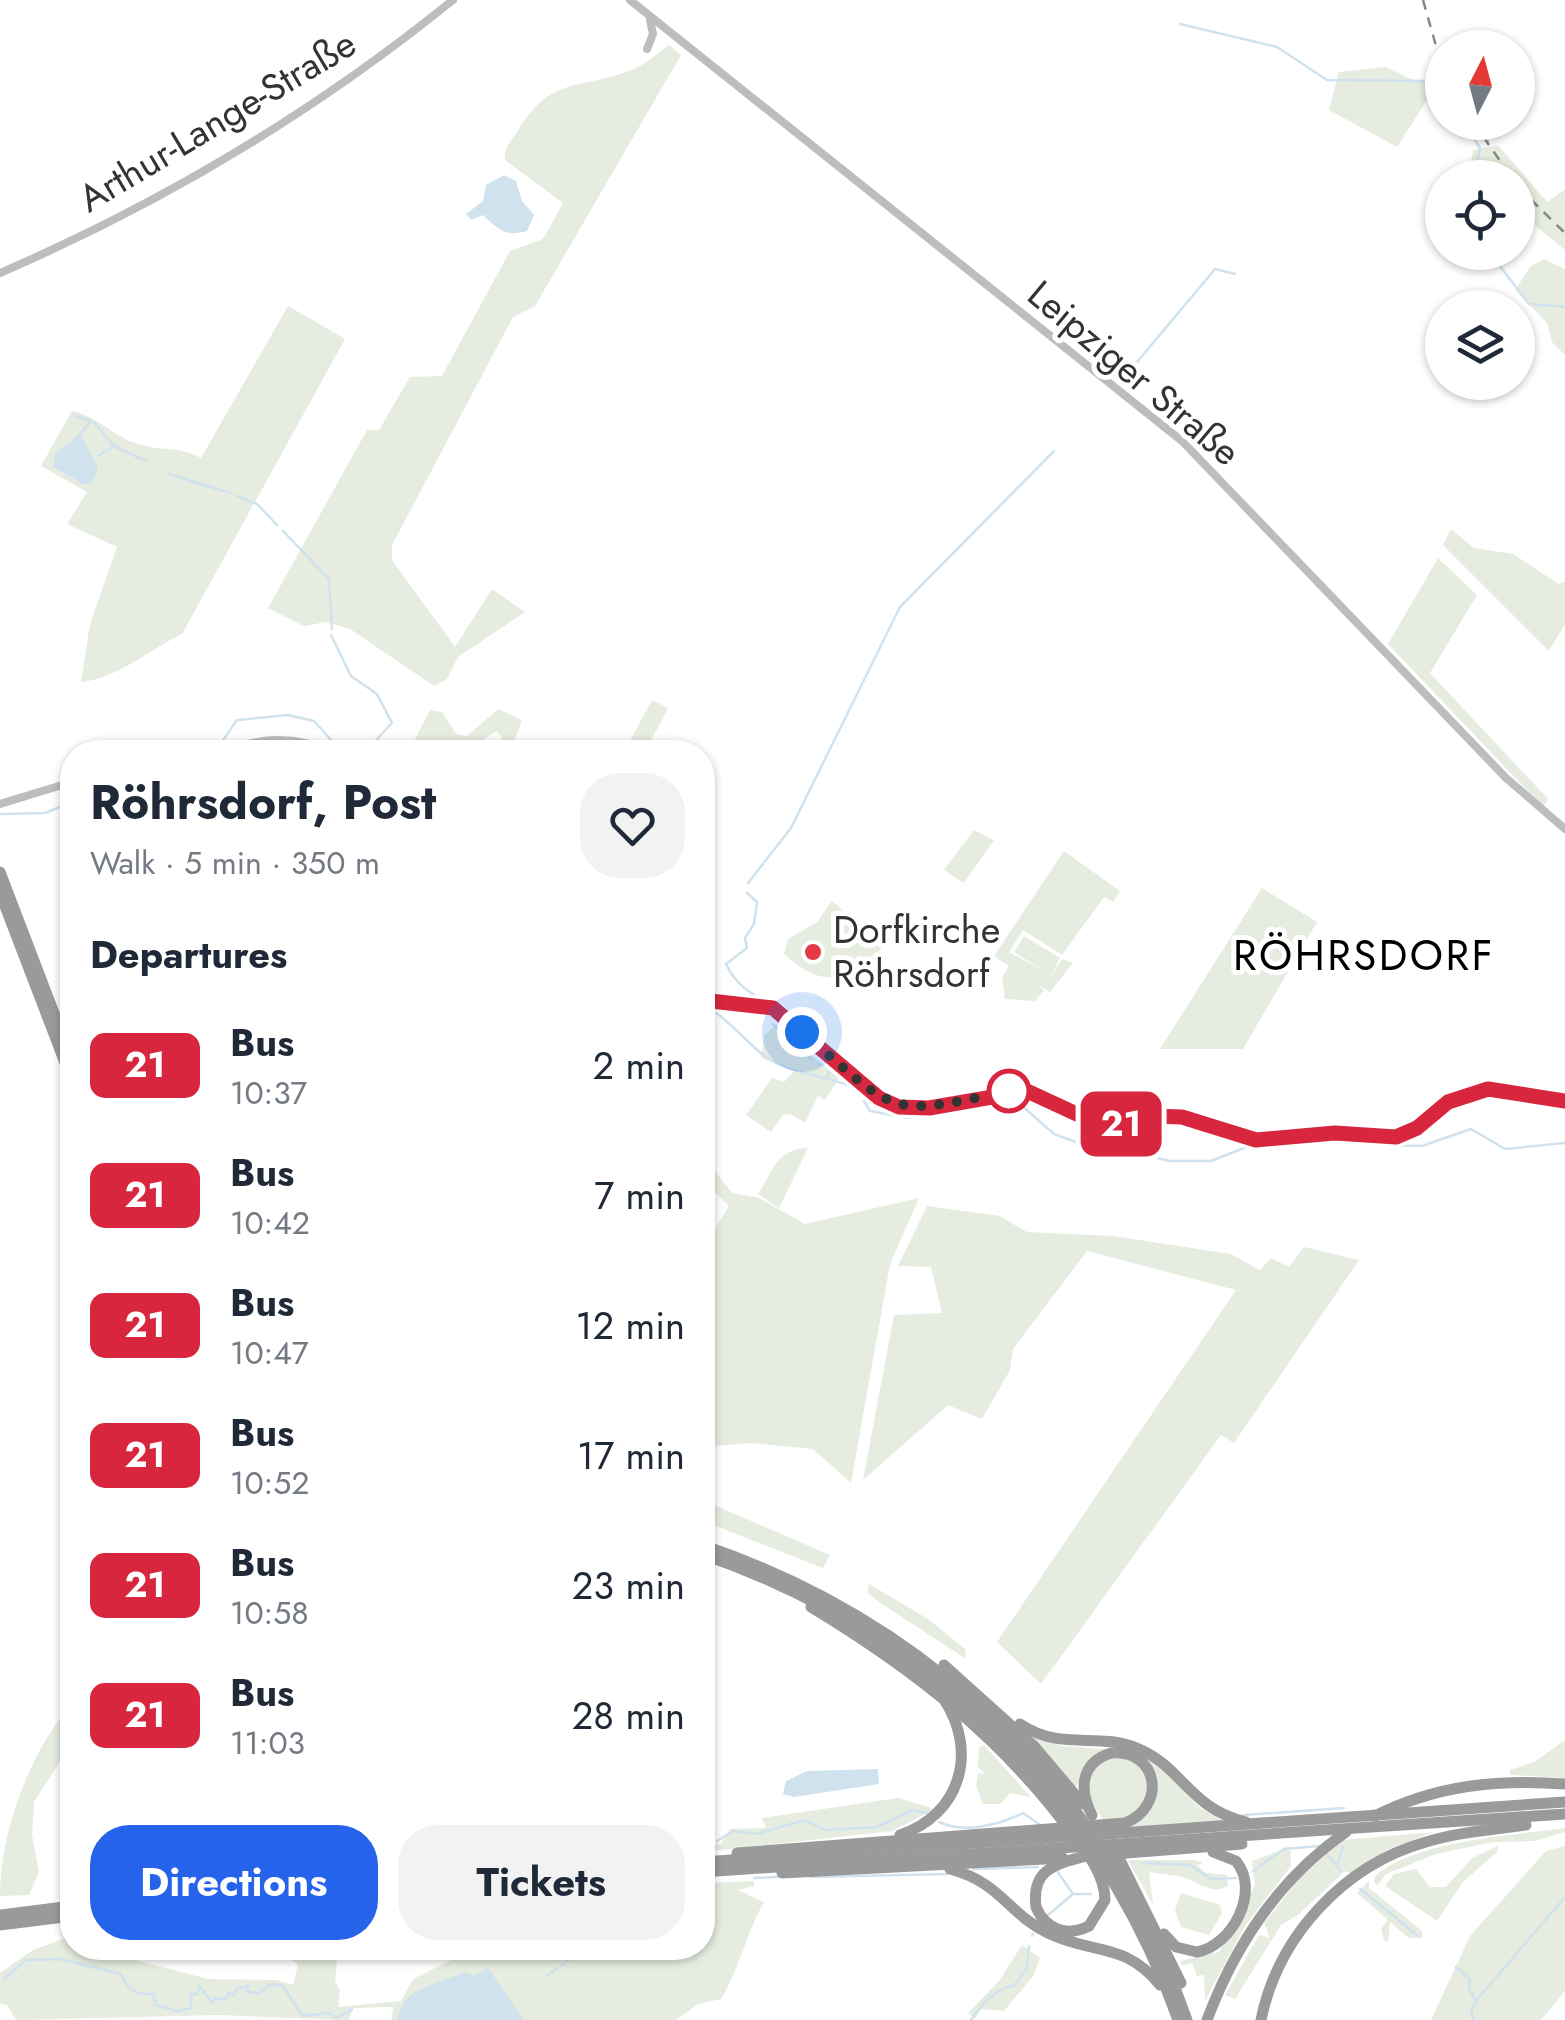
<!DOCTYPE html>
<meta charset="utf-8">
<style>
:root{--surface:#fff;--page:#f2f2f3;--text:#1f2937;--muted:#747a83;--accent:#2563eb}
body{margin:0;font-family:Jost,sans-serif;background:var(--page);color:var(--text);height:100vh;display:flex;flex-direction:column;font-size:38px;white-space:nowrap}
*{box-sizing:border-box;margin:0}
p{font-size:32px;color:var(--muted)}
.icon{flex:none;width:55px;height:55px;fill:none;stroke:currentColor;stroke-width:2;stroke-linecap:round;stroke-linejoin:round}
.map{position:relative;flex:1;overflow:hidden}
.side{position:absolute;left:60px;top:740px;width:655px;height:1220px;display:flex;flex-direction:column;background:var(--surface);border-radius:40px;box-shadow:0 2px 8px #0004}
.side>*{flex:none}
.badge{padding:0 20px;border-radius:15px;font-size:35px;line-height:65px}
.needle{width:65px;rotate:6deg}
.tools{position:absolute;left:1425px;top:30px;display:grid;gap:20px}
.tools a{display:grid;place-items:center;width:110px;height:110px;border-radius:50%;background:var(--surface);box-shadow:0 2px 8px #0004;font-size:50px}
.you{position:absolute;width:50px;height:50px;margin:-25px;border:8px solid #fff;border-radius:50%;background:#1a73e8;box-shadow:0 0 0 15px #1a73e833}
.map>.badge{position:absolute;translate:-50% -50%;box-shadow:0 0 0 5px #fff}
h2{padding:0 30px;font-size:38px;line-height:90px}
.round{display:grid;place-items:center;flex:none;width:105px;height:105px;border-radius:40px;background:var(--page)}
.summary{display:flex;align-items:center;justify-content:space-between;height:170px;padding:0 30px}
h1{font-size:48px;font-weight:700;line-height:75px}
.button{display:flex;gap:20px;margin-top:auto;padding:20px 30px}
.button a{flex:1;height:115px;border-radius:40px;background:var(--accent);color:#fff;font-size:40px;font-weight:700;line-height:115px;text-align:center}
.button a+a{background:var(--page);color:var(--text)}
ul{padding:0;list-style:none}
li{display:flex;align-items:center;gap:30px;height:130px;padding:0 30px}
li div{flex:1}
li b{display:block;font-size:38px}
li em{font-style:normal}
li .badge{min-width:110px;font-weight:700;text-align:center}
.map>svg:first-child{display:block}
.green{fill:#e6ecdf}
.water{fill:#cfe2ee}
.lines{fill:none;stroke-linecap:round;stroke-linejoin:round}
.stream{stroke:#cfe2ee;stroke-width:2.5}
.secondary{stroke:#bdbdbd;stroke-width:8}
.highway{stroke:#9a9a9a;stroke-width:11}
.rail{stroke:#888;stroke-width:2.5;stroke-dasharray:10 8;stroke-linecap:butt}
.line-casing{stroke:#fff;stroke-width:22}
.line{stroke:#d7263d;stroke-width:15}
.walk{stroke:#333;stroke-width:10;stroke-dasharray:0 18}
.poi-dot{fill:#e63946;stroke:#fff;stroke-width:4}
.stop-dot{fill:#fff;stroke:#d7263d;stroke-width:5}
.labels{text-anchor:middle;stroke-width:10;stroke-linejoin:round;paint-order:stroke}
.street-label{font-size:38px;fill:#333;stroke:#fff}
.poi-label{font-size:38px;fill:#333;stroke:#fff;text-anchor:start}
.quarter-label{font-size:42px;letter-spacing:2.5px;fill:#000;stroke:#fff}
</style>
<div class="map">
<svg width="1565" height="2020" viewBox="0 0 1565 2020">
<rect width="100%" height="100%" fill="#fff"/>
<!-- green -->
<g class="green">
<path d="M 669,45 L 681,55 L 535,306 L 513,317 L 392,545 L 392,560 L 455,647 L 492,589 L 525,612 L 458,657 L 447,679 L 434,686 L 350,629 L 326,622 L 304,626 L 268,608 L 367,430 L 379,430 L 410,377 L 442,376 L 510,251 L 543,239 L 563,203 L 505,160 C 504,148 511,141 517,132 C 552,75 575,91 629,71 C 644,66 657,54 669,45 Z"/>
<polygon points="1385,67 1418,82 1435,79 1442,101 1427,100 1397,147 1329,110 1339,72"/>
<polygon points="1498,145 1547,202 1565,189 1565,250 1526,218 1518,223 1518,178 1469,177 1473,150"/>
<polygon points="1544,259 1565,269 1565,355 1552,342 1547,323 1515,290 1531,266"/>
<path d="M 288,306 L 345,339 L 182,634 C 148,650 119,678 81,682 L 90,624 L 117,547 L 67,524 L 87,492 L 41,466 L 72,411 C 97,416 114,437 138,444 C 162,452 177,445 201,458 Z"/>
<polygon points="1451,529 1474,548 1513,554 1559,584 1565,581 1565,624 1549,651 1443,545"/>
<polygon points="1438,558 1477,595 1430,673 1548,799 1543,807 1388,644"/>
<polygon points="652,700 668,708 645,752 624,752"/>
<polygon points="498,709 522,720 510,752 494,752 502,737 496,731 472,748 454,747 449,752 414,752 411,747 430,710 442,712 456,734 467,736"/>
<polygon points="974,830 994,840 964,883 944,870"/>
<polygon points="1064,851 1120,891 1113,902 1104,897 1062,955 1023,930 1009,952 1042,970 1014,952 1024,936 1060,958 1051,976 1062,959 1073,963 1050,992 1035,983 1044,990 1035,1001 1005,999 1002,978 1009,966 994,956"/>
<polygon points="1262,888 1317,922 1243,1049 1160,1049"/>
<path d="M 832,901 L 883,947 C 845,982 824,990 784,954 L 788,939 L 817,922 Z"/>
<polygon points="782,1019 843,1072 825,1100 818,1096 805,1123 790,1114 783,1115 771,1132 746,1115 772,1078 784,1082 795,1070 761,1058 764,1036"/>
<path d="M 808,1148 L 779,1208 L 758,1194 C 774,1169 777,1149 808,1148 Z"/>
<polygon points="703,1155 732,1193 759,1198 805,1224 919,1198 890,1264 851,1483 813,1449 751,1443 703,1447 703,1248 729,1206 703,1180"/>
<polygon points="927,1206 1000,1216 1027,1232 1113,1236 1231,1254 1260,1270 1271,1258 1289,1267 1304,1247 1359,1260 1234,1443 1221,1435 1041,1684 997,1642 1236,1290 1087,1251 1013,1349 1010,1370 982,1419 948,1405 863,1480 894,1315 942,1313 931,1267 898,1266"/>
<polygon points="702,1500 830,1555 823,1568 703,1521"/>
<polygon points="869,1584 928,1619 965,1649 966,1659 876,1600 867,1592"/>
<path d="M 72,1702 L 72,1743 L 34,1802 L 32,1835 L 39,1872 L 29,1895 L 0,1896 C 0,1831 29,1755 72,1702 Z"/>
<path d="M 1030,1736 L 1062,1746 L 1132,1751 L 1161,1768 L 1200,1808 L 1224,1821 L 1118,1828 C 1154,1816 1161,1808 1152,1768 L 1113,1750 L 1075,1787 Z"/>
<polygon points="1565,1740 1565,1778 1510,1775 1510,1770 1534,1762"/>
<polygon points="984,1745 1031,1797 1010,1793 1000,1804 983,1804 976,1786 978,1773 985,1774 978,1767 979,1747"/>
<path d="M 1115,1755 L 1144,1767 L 1150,1797 L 1127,1819 L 1104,1821 L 1087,1796 C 1090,1773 1093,1765 1115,1755 Z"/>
<polygon points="898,1798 935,1809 892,1831 703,1852 703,1846 721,1844 730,1829 766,1828 762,1818"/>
<path d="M 1565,1828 L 1565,1832 L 1535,1841 L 1493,1842 L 1436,1854 L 1386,1874 L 1378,1885 L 1374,1883 L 1375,1876 C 1416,1840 1511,1836 1565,1828 Z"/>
<polygon points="1433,1832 1391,1848 1351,1874 1345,1871 1298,1915 1281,1925 1235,1999 1225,1995 1259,1935 1270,1938 1264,1923 1301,1877 1343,1840"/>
<polygon points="1498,1846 1497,1852 1463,1882 1437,1921 1385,1886 1394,1874 1416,1869 1430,1887 1446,1887 1472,1858"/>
<polygon points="1565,1846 1565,1991 1541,2020 1431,2020 1470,1936 1546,1851"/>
<polygon points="1290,1847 1291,1866 1245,1926 1205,2001 1204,1975 1197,1976 1192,1963 1183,1966 1180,1961 1219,1952 1255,1885 1252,1861"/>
<path d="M 1128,1860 L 1195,1860 L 1203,1863 L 1197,1865 L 1206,1873 L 1227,1875 L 1228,1886 C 1210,1896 1199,1881 1182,1877 C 1171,1874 1160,1874 1149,1872 L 1153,1905 Z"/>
<path d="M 754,1881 L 754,1886 L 738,1890 L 764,1902 C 746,1933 740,1968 721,1999 L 698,2004 L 676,2020 L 392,2020 L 393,2007 L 353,2008 L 349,2020 L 217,2015 L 16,2020 L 7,2005 L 0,2004 L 0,1973 L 33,1950 L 72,1936 L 72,1948 L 112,1948 L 135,1960 L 208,1979 L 277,1980 L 293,1985 L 298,1965 L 276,1948 L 338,1948 L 335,1982 L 340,1990 L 338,2007 L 401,2001 L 413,1979 L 475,1948 L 702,1948 L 703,1883 Z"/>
<polygon points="1369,1881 1369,1888 1422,1931 1422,1938 1409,1938 1390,1922 1388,1942 1384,1940 1381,1929 1388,1920 1357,1893"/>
<polygon points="1181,1893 1220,1905 1222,1913 1209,1935 1181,1927 1175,1910"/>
<polygon points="1022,1945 1040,1958 1034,1975 1004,2011 981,2009 975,2019 968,2013 999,1981"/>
</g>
<!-- water -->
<g class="water">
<path d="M 504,175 L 516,181 L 522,201 L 534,215 L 527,231 C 505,237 499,230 483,215 L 471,220 L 466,214 L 483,201 L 486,185 Z"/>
<polygon points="80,434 98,467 92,483 83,484 54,467 55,454"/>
<polygon points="878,1769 879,1784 794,1797 783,1794 786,1781 807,1771"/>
<path d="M 488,1968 L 524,2020 L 397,2020 C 406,1983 436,1987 465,1972 L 475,1976 Z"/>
</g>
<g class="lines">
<!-- stream -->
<g class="stream">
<polyline points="1180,24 1277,47 1327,80 1427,81 1442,91"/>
<polyline points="1464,122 1480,148 1474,178"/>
<polyline points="1482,133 1488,141"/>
<polyline points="1489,252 1529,304 1565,307"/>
<polyline points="1132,368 1215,269 1235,274"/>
<polyline points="75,416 91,421 80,434"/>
<polyline points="94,422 114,446"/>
<polyline points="98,456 114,446 146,461"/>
<polyline points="169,474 230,493"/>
<polyline points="237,496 257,504 277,525"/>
<polyline points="283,531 329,579 332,629"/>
<polyline points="331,635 351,676 377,694 392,723 365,752"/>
<polyline points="215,752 237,720 288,715 314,721 342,752"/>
<polyline points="0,814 45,813 72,802"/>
<polyline points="748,883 791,828 900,607 1054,451"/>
<path d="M 747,893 L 757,902 L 754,924 L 745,938 L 747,948 L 726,964 C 735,984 753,997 773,1003"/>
<path d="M 702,1005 C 718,1009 748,1043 763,1055 C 785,1072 821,1075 847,1085"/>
<polyline points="773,1014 774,1025 812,1060"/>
<polyline points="818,1063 832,1066 827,1077"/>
<polyline points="1001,1098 1021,1105 1054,1134 1122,1159 1150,1156 1169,1161 1211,1161 1252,1145 1336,1137 1368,1145 1422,1146 1471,1129 1505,1149 1565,1143"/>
<polyline points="864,1101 870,1111 908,1118 979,1103"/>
<polyline points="1244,1815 1344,1808"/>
<path d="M 939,1822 C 964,1834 999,1825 1023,1813 L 1039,1824"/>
<polyline points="717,1841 733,1831 757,1834 805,1820 825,1830 877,1827 913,1810 927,1813"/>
<polyline points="1325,1852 1341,1871"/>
<polyline points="1143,1863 1190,1865 1211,1879 1236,1878"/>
<polyline points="1338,1863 1343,1846"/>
<polyline points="973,1869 1038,1867"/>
<polyline points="1057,1871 1073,1894 1091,1894"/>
<polyline points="1253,1871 1284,1849 1319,1846"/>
<polyline points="811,1877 948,1874"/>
<polyline points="754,1878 778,1877"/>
<polyline points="1360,1889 1417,1935"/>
<polyline points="1048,1915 1073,1894"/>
<polyline points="1032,1936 1033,1934"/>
<polyline points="561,1966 580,1948"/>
<polyline points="1456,1967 1470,1979 1469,1989 1475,1999"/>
<polyline points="547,1976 558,1968"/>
<path d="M 4,1979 L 26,1960 L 60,1959 L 121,1974 C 126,1988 137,1996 153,1994 L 156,2005 L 177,2011 L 191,2008 L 191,1994 L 197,1994 L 199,1986 L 213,2003 L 215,1998 L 225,2000 L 229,1993 L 234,1996 L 237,1989 L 248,1986 L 247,1992 L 259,1993 L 271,1984 L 283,1986 L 302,2016 L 328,2013 L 337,2018 L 352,2009"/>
<path d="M 971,2020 C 980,2006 997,1987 1014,1986 L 1027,1968 L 1029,1946"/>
<polyline points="1474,2020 1471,2011 1476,2001 1565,1897"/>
</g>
<!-- secondary -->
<g class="secondary">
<polyline points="630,0 1182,441 1506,778 1565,829"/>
<polyline points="647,49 653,34 650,20"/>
<path d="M 0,273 C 162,203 316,111 453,0"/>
<path d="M 226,752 C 259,736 298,736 332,752"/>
<polyline points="0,804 72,782"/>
<polyline points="702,1000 773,1008 879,1098 899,1107 922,1109 1027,1091 1094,1121 1121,1124 1159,1116 1182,1117 1256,1140 1335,1133 1396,1137 1417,1128 1448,1102 1488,1089 1565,1101"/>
</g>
<!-- highway -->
<g class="highway">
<polyline points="0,872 72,1060"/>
<polyline points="0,893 72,1081"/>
<path d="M 702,1545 C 930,1622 1108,1792 1187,2020"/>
<path d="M 702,1554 C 925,1631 1099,1797 1178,2020"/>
<path d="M 811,1607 C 912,1668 1000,1736 1071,1832 C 1086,1851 1105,1875 1105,1900 L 1089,1926 C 1067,1937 1046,1930 1036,1907 C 1031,1869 1056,1864 1086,1856"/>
<polyline points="944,1665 1034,1746 1083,1804"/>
<path d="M 1020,1724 C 1062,1752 1098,1731 1139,1749 C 1183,1768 1189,1808 1246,1822"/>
<path d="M 1375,1816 C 1436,1785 1498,1779 1565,1784"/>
<path d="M 900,1835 C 960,1815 978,1753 945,1701"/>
<polyline points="1116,1852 1181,1983"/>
<path d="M 737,1853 L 1125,1823 C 1167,1807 1159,1749 1111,1753 C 1080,1763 1079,1790 1092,1815"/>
<polyline points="1101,1855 1242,1844"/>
<polyline points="702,1862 1565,1802"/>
<path d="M 950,1869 C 1002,1883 1008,1914 1048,1933 C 1093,1955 1124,1941 1160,1985"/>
<polyline points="702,1872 1565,1814"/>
<polyline points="782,1873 1063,1858"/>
<polyline points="0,1915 72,1906"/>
<polyline points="0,1925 72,1916"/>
<path d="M 1164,1934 L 1176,1947 L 1197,1952 C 1232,1946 1261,1891 1236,1861 L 1213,1852"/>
<path d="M 1207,2020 C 1235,1945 1280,1878 1346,1832"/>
<path d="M 1261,2020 C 1278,1936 1344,1865 1426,1842 C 1459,1832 1492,1830 1526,1825"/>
</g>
<!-- rail -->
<g class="rail">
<polyline points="1423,0 1442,67"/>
<polyline points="1473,122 1512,178"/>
<polyline points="1518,187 1565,233"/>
</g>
</g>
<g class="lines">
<defs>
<polyline id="line" points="702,1000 773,1008 879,1098 899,1107 929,1108 1027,1091 1094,1122 1121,1124 1151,1116 1182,1117 1256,1140 1335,1133 1396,1137 1417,1128 1448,1102 1488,1089 1565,1101"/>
</defs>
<!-- line casing -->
<use href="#line" class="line-casing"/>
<!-- line -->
<use href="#line" class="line"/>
<!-- walk -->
<path class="walk" d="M 802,1032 C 898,1114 884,1118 1009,1091"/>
</g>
<!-- markers -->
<circle class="poi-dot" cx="813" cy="952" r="10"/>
<circle class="stop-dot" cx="1009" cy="1091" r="20"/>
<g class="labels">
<!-- street labels -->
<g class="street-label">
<text transform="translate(217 121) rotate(-31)" y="13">Arthur-Lange-Straße</text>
<text transform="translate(1134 373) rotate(40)" y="13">Leipziger Straße</text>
</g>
<!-- poi labels -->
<g class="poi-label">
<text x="833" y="943">Dorfkirche<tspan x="833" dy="44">Röhrsdorf</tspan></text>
</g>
<!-- quarter labels -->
<g class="quarter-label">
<text x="1364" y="970">RÖHRSDORF</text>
</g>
</g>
</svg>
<div class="tools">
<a><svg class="needle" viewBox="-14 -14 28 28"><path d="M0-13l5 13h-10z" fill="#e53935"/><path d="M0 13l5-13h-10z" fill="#747a83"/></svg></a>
<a><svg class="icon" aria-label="locate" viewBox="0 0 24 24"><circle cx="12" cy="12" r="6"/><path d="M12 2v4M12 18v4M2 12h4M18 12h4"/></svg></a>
<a><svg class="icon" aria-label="layers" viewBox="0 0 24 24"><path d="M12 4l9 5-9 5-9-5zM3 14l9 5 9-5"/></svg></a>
</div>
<div class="you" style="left:802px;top:1032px"></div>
<b class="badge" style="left:1121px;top:1124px;background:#d7263d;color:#fff">21</b>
<section class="side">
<div class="summary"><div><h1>Röhrsdorf, Post</h1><p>Walk · 5 min · 350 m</p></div><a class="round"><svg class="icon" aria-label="heart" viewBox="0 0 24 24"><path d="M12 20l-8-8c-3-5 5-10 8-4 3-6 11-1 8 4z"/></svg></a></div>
<h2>Departures</h2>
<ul>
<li><span class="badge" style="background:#d7263d;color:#fff">21</span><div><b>Bus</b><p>10:37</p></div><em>2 min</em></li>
<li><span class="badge" style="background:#d7263d;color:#fff">21</span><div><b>Bus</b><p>10:42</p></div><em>7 min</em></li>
<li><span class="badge" style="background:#d7263d;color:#fff">21</span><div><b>Bus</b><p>10:47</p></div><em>12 min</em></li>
<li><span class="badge" style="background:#d7263d;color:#fff">21</span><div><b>Bus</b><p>10:52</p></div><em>17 min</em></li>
<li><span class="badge" style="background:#d7263d;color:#fff">21</span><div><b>Bus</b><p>10:58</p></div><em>23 min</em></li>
<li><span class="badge" style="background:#d7263d;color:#fff">21</span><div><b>Bus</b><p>11:03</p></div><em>28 min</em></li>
</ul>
<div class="button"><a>Directions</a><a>Tickets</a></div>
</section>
</div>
